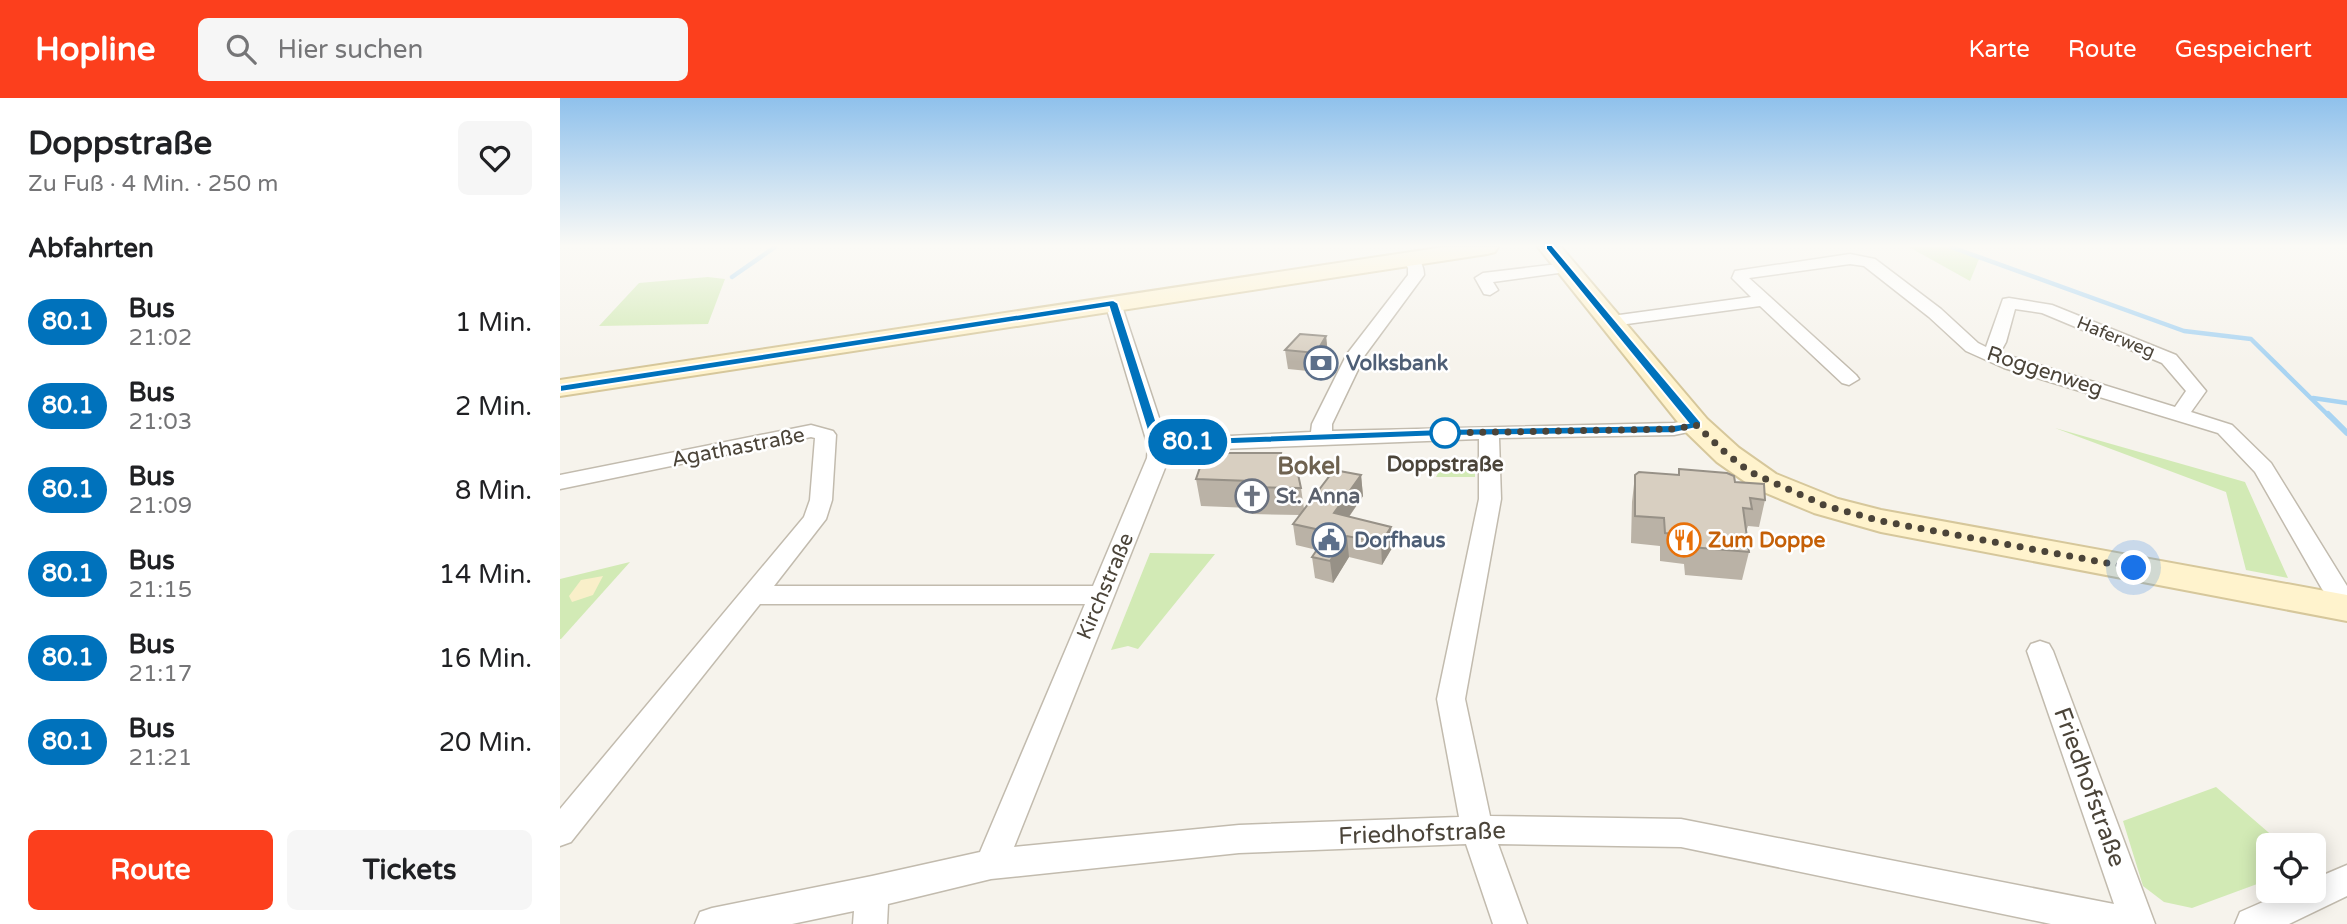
<!DOCTYPE html>
<html lang="de">
<meta charset="utf-8">
<style>
:root{--surface:#fff;--page:#f6f6f6;--text:#202124;--muted:#757577;--accent:#fc3f1d}
body{margin:0;font-family:"Varela Round",sans-serif;background:var(--page);color:var(--text);height:100vh;display:flex;flex-direction:column;font-size:26px;white-space:nowrap}
*{box-sizing:border-box;margin:0}
p{font-size:23px;color:var(--muted)}
.icon{flex:none;width:38px;height:38px;fill:none;stroke:currentColor;stroke-width:2;stroke-linecap:round;stroke-linejoin:round}
.map{position:relative;flex:1;overflow:hidden}
.drawer{display:flex;flex-direction:column;background:var(--surface);width:560px}
.drawer>*{flex:none}
.badge{padding:0 14px;border-radius:23px;font-size:24px;line-height:46px}
.buttons{position:absolute;left:1696px;top:735px;display:grid;gap:14px}
.buttons a{display:grid;place-items:center;width:70px;height:70px;border-radius:10px;background:var(--surface);box-shadow:0 4px 18px #0003;font-size:35px}
.you{position:absolute;width:35px;height:35px;margin:-18px;border:5px solid #fff;border-radius:50%;background:#1a73e8;box-shadow:0 0 0 10px #1a73e833}
.map>.badge{position:absolute;translate:-50% -50%;box-shadow:0 0 0 4px #fff}
h2{padding:0 28px;font-size:26px;line-height:63px}
.round{display:grid;place-items:center;flex:none;width:74px;height:74px;border-radius:10px;background:var(--page)}
.head{display:flex;align-items:center;justify-content:space-between;height:119px;padding:0 28px}
h1{font-size:33px;font-weight:800;line-height:52px}
.action{display:flex;gap:14px;margin-top:auto;padding:14px 28px}
.action a{flex:1;height:80px;border-radius:10px;background:var(--accent);color:#fff;font-size:28px;font-weight:800;line-height:80px;text-align:center}
.action a+a{background:var(--page);color:var(--text)}
ul{padding:0;list-style:none}
li{display:flex;align-items:center;gap:21px;height:84px;padding:0 28px}
li div{flex:1}
li b{display:block;font-size:26px}
li em{font-style:normal}
li .badge{min-width:77px;font-weight:700;text-align:center}
header{display:flex;align-items:center;gap:42px;box-sizing:border-box;height:98px;padding:0 35px;background:var(--accent);color:#fff}
header strong{font-size:33px}
nav{display:flex;gap:38px;margin-inline-start:auto;font-size:24px}
.search{width:490px;height:63px;background:var(--page);display:flex;align-items:center;gap:18px;box-sizing:border-box;padding:0 24px;border-radius:10px;color:var(--muted);font-size:26px}
main{display:flex;flex:1;min-height:0}
.map>svg:first-child{display:block}
.green{fill:#d2eab5}
.sand{fill:#f9efc9}
.lines{fill:none;stroke-linecap:round;stroke-linejoin:round}
.stream-far1{stroke:#a9d4f2;stroke-width:4.5}
.stream{stroke:#a9d4f2;stroke-width:6}
.street-casing{stroke:#c2bbae;stroke-width:3}
.secondary-casing{stroke:#d6c79b;stroke-width:4}
.street{fill:#fff;fill-rule:evenodd}
.secondary{fill:#fff3cd;fill-rule:evenodd}
.wall{fill:#bab2a6}
.shaded-wall{fill:#979187}
.building{fill:#d8cfc1;stroke:#979187;stroke-width:2}
.line{fill:#0072bc;stroke:#fff;stroke-width:2}
.walk{stroke:#4b4439;stroke-width:7;stroke-dasharray:0 12.6}
.stop-dot{fill:#fff;stroke:#0072bc;stroke-width:3.5}
.labels{text-anchor:middle;stroke-width:5;stroke-linejoin:round;paint-order:stroke}
.far-street-label{font-size:18px;fill:#4b4439;stroke:#fff}
.service-label{font-size:21px;font-weight:bold;fill:#4e5e75;stroke:#fff;text-anchor:start}
.street-label{font-size:21px;fill:#4b4439;stroke:#fff}
.stop-label{font-size:21px;font-weight:bold;fill:#4b4439;stroke:#fff}
.worship-label{font-size:21px;font-weight:bold;fill:#5b616d;stroke:#fff;text-anchor:start}
.food-label{font-size:21px;font-weight:bold;fill:#c56008;stroke:#fff;text-anchor:start}
.quarter-label{font-size:24px;font-weight:bold;fill:#6e6250;stroke:#fff}
.near-street-label{font-size:24px;fill:#4b4439;stroke:#fff}
</style>
<header>
<strong>Hopline</strong>
<div class="search"><svg class="icon" aria-label="search" viewBox="0 0 24 24"><circle cx="10" cy="10" r="6"/><path d="M15 15l6 6"/></svg>Hier suchen</div>
<nav><a>Karte</a><a>Route</a><a>Gespeichert</a></nav>
</header>
<main>
<section class="drawer">
<div class="head"><div><h1>Doppstraße</h1><p>Zu Fuß · 4 Min. · 250 m</p></div><a class="round"><svg class="icon" aria-label="heart" viewBox="0 0 24 24"><path d="M12 20l-8-8c-3-5 5-10 8-4 3-6 11-1 8 4z"/></svg></a></div>
<h2>Abfahrten</h2>
<ul>
<li><span class="badge" style="background:#0072bc;color:#fff">80.1</span><div><b>Bus</b><p>21:02</p></div><em>1 Min.</em></li>
<li><span class="badge" style="background:#0072bc;color:#fff">80.1</span><div><b>Bus</b><p>21:03</p></div><em>2 Min.</em></li>
<li><span class="badge" style="background:#0072bc;color:#fff">80.1</span><div><b>Bus</b><p>21:09</p></div><em>8 Min.</em></li>
<li><span class="badge" style="background:#0072bc;color:#fff">80.1</span><div><b>Bus</b><p>21:15</p></div><em>14 Min.</em></li>
<li><span class="badge" style="background:#0072bc;color:#fff">80.1</span><div><b>Bus</b><p>21:17</p></div><em>16 Min.</em></li>
<li><span class="badge" style="background:#0072bc;color:#fff">80.1</span><div><b>Bus</b><p>21:21</p></div><em>20 Min.</em></li>
</ul>
<div class="action"><a>Route</a><a>Tickets</a></div>
</section>
<div class="map">
<svg width="1787" height="826" viewBox="0 0 1787 826">
<rect width="100%" height="100%" fill="#f6f3ec"/>
<!-- green -->
<g class="green">
<polygon points="1349,149 1386,149 1419,161 1410,183"/>
<polygon points="148,179 165,181 148,226 39,228 79,185"/>
<polygon points="1495,330 1685,384 1728,480 1686,472 1666,394"/>
<polygon points="883,366 915,366 915,379 876,379"/>
<polygon points="590,455 655,456 578,551 568,548 551,552"/>
<polygon points="70,464 1,541 0,541 0,481"/>
<polygon points="1656,689 1723,747 1708,747 1708,782 1632,810 1604,804 1583,788 1563,723"/>
</g>
<!-- sand -->
<polygon class="sand" points="43,478 33,497 12,504 9,498 21,482"/>
<g class="lines">
<!-- stream-far1 -->
<g class="stream-far1">
<polyline points="1391,149 1624,233 1691,241 1769,318"/>
<polyline points="172,179 215,149"/>
<polyline points="1753,300 1787,305"/>
</g>
<!-- stream -->
<polyline class="stream" points="1768,316 1787,335"/>
<defs>
<g id="street">
<path d="M 850,155 C 859,158 864,168 864,177 L 805,257 L 772,326 L 772,333 L 1114,325 L 1136,321 L 1143,323 L 1146,327 L 1143,331 L 1114,337 L 939,340 L 941,401 L 905,601 L 930,718 L 1121,721 L 1554,806 L 1467,553 L 1471,546 L 1480,543 L 1489,546 L 1493,553 L 1595,826 L 1491,826 L 1121,749 L 938,746 L 967,826 L 933,826 L 906,746 L 679,755 L 431,781 L 328,806 L 327,826 L 293,826 L 294,813 L 232,826 L 135,826 L 140,814 L 152,810 L 312,778 L 420,754 L 525,506 L 200,506 L 11,744 L 0,748 L 0,711 L 244,419 L 250,402 L 255,340 L 251,339 L 0,391 L 0,377 L 251,327 L 273,333 L 276,337 L 272,402 L 266,421 L 214,488 L 533,488 L 587,360 L 588,348 L 545,205 L 547,201 L 553,200 L 561,205 L 606,341 L 751,334 L 752,326 L 787,256 L 848,177 L 848,170 L 842,160 ZM 919,341 L 919,401 L 877,601 L 899,719 L 679,727 L 454,749 L 609,360 L 609,353 Z"/>
<path d="M 1290,156 L 1315,161 L 1381,211 L 1418,245 L 1426,249 L 1443,201 L 1449,200 L 1492,207 L 1616,257 L 1646,293 L 1631,314 L 1672,327 L 1711,365 L 1787,488 L 1787,515 L 1778,512 L 1762,491 L 1695,374 L 1658,335 L 1444,270 L 1406,253 L 1369,219 L 1304,168 L 1290,166 L 1189,180 L 1296,277 L 1299,281 L 1289,287 L 1282,285 L 1200,208 L 1052,228 L 1043,223 L 1052,218 L 1191,199 L 1172,180 L 1175,173 ZM 1455,211 L 1482,215 L 1602,265 L 1626,293 L 1615,309 L 1440,255 L 1446,244 Z"/>
<polygon points="1007,165 1013,167 1015,170 1013,173 933,184 938,192 930,197 924,196 915,180 923,175"/>
<polygon points="1787,767 1787,798 1729,826 1675,826 1680,814 1728,793 1754,793 1754,781"/>
</g>
<g id="secondary">
<polygon points="884,149 938,149 935,154 927,156 0,298 0,282"/>
<polygon points="978,149 1001,149 1147,321 1179,350 1216,376 1278,401 1321,412 1787,497 1787,523 1321,434 1254,415 1194,390 1157,364 1125,333"/>
</g>
</defs>
<!-- street casing -->
<use href="#street" class="street-casing"/>
<!-- secondary casing -->
<use href="#secondary" class="secondary-casing"/>
<!-- street -->
<use href="#street" class="street"/>
<!-- secondary -->
<use href="#secondary" class="secondary"/>
</g>
<!-- wall -->
<g class="wall">
<polygon points="766,238 768,257 758,274 728,271 725,252"/>
<polygon points="722,361 741,390 744,411 801,377 803,398 789,419 831,429 832,450 822,467 789,459 773,485 755,480 752,459 757,452 736,447 733,426 740,417 692,416 691,410 641,408 636,381"/>
<polygon points="1119,371 1175,384 1205,402 1199,429 1188,428 1186,434 1189,454 1182,482 1125,477 1124,466 1100,463 1100,448 1071,445 1072,404 1075,377 1118,377"/>
</g>
<!-- shaded-wall -->
<g class="shaded-wall">
<polygon points="766,238 768,257 758,274 756,255"/>
<polygon points="801,377 803,398 776,437 774,415"/>
<polygon points="831,429 832,450 822,467 821,445"/>
<polygon points="787,438 789,459 773,485 770,463"/>
</g>
<!-- building -->
<g class="building">
<polygon points="740,236 766,238 756,255 725,252"/>
<polygon points="645,355 721,355 719,361 729,361 736,367 741,390 688,389 690,383 636,381"/>
<polygon points="1119,371 1167,375 1174,378 1175,384 1204,386 1205,402 1190,400 1192,411 1183,410 1189,454 1131,449 1130,438 1105,435 1104,420 1075,418 1075,377 1079,374 1119,377"/>
<polygon points="774,372 801,377 774,415 831,429 821,445 787,438 770,463 752,459 769,434 733,426"/>
</g>
<!-- sky -->
<linearGradient id="sky" x2="0" y2="1"><stop stop-color="#8fc1ec"/><stop offset="0.56" stop-color="#fbfaf6"/><stop offset="1" stop-color="#fbfaf6" stop-opacity="0"/></linearGradient>
<rect width="1787" height="264" fill="url(#sky)"/>
<!-- line -->
<polygon class="line" points="986,147 992,147 1141,324 1141,329 1114,335 883,338 620,348 598,352 592,348 549,209 0,294 0,287 553,202 558,205 603,344 620,341 883,331 1114,327 1128,325 986,151"/>
<g class="lines">
<!-- walk -->
<polyline class="walk" points="885,335 1114,331 1136,327 1168,357 1190,374 1266,408 1321,423 1574,470"/>
</g>
<!-- icons -->
<defs>
<symbol id="bank-ring" viewBox="-11 -11 22 22"><circle r="9.5" fill="#fff" stroke="#5c6f8a" stroke-width="1.5"/><path d="M-6-4H6V4H-6ZM0-2.3a2.3 2.3 0 1 0 0 4.6a2.3 2.3 0 1 0 0-4.6Z" fill="#5c6f8a"/></symbol>
<symbol id="church-ring" viewBox="-11 -11 22 22"><circle r="9.5" fill="#fff" stroke="#6b7280" stroke-width="1.5"/><path d="M-1.2-6h2.4v3.5h3.3v2.4h-3.3V6h-2.4V-.1h-3.3v-2.4h3.3Z" fill="#6b7280"/></symbol>
<symbol id="civic-ring" viewBox="-11 -11 22 22"><circle r="9.5" fill="#fff" stroke="#5c6f8a" stroke-width="1.5"/><path d="M-.6-6.5H3V-4.5H.6V-3L4-1V1h2V6H-6V1h2V-1L-.6-3ZM-1.2 2.5V6h2.4V2.5Z" fill="#5c6f8a"/></symbol>
<symbol id="restaurant-ring" viewBox="-11 -11 22 22"><circle r="9.5" fill="#fff" stroke="#e8710a" stroke-width="1.5"/><path d="M-5-6h1v4h1v-4h1v4h1v-4h1v5L-1.5 .5V6h-2V.5L-5-1ZM5-6V6H3V1.5H1.5Q1.5-4 5-6Z" fill="#e8710a"/></symbol>
</defs>
<g fill-rule="evenodd">
<use href="#bank-ring" x="742" y="246" width="38" height="38"/>
<use href="#church-ring" x="673" y="379" width="38" height="38"/>
<use href="#civic-ring" x="750" y="423" width="38" height="38"/>
<use href="#restaurant-ring" x="1105" y="423" width="38" height="38"/>
</g>
<!-- markers -->
<circle class="stop-dot" cx="885" cy="335" r="14"/>
<g class="labels">
<!-- far-street labels -->
<g class="far-street-label">
<text transform="translate(1556 239) rotate(22)" y="6">Haferweg</text>
</g>
<!-- service labels -->
<g class="service-label">
<text x="786" y="272">Volksbank</text>
<text x="794" y="449">Dorfhaus</text>
</g>
<!-- street labels -->
<g class="street-label">
<text transform="translate(1485 273) rotate(18)" y="7">Roggenweg</text>
<text transform="translate(178 349) rotate(-11)" y="7">Agathastraße</text>
<text transform="translate(545 488) rotate(-67)" y="7">Kirchstraße</text>
</g>
<!-- stop labels -->
<g class="stop-label">
<text x="885" y="373">Doppstraße</text>
</g>
<!-- worship labels -->
<g class="worship-label">
<text x="716" y="405">St. Anna</text>
</g>
<!-- food labels -->
<g class="food-label">
<text x="1148" y="449">Zum Doppe</text>
</g>
<!-- quarter labels -->
<g class="quarter-label">
<text x="749" y="376">Bokel</text>
</g>
<!-- near-street labels -->
<g class="near-street-label">
<text transform="translate(1530 689) rotate(70)" y="8">Friedhofstraße</text>
<text transform="translate(862 735) rotate(-2)" y="8">Friedhofstraße</text>
</g>
</g>
</svg>
<div class="buttons">
<a><svg class="icon" aria-label="locate" viewBox="0 0 24 24"><circle cx="12" cy="12" r="6"/><path d="M12 2v4M12 18v4M2 12h4M18 12h4"/></svg></a>
</div>
<div class="you" style="left:1574px;top:470px"></div>
<b class="badge" style="left:628px;top:344px;background:#0072bc;color:#fff">80.1</b>
</div>
</main>
